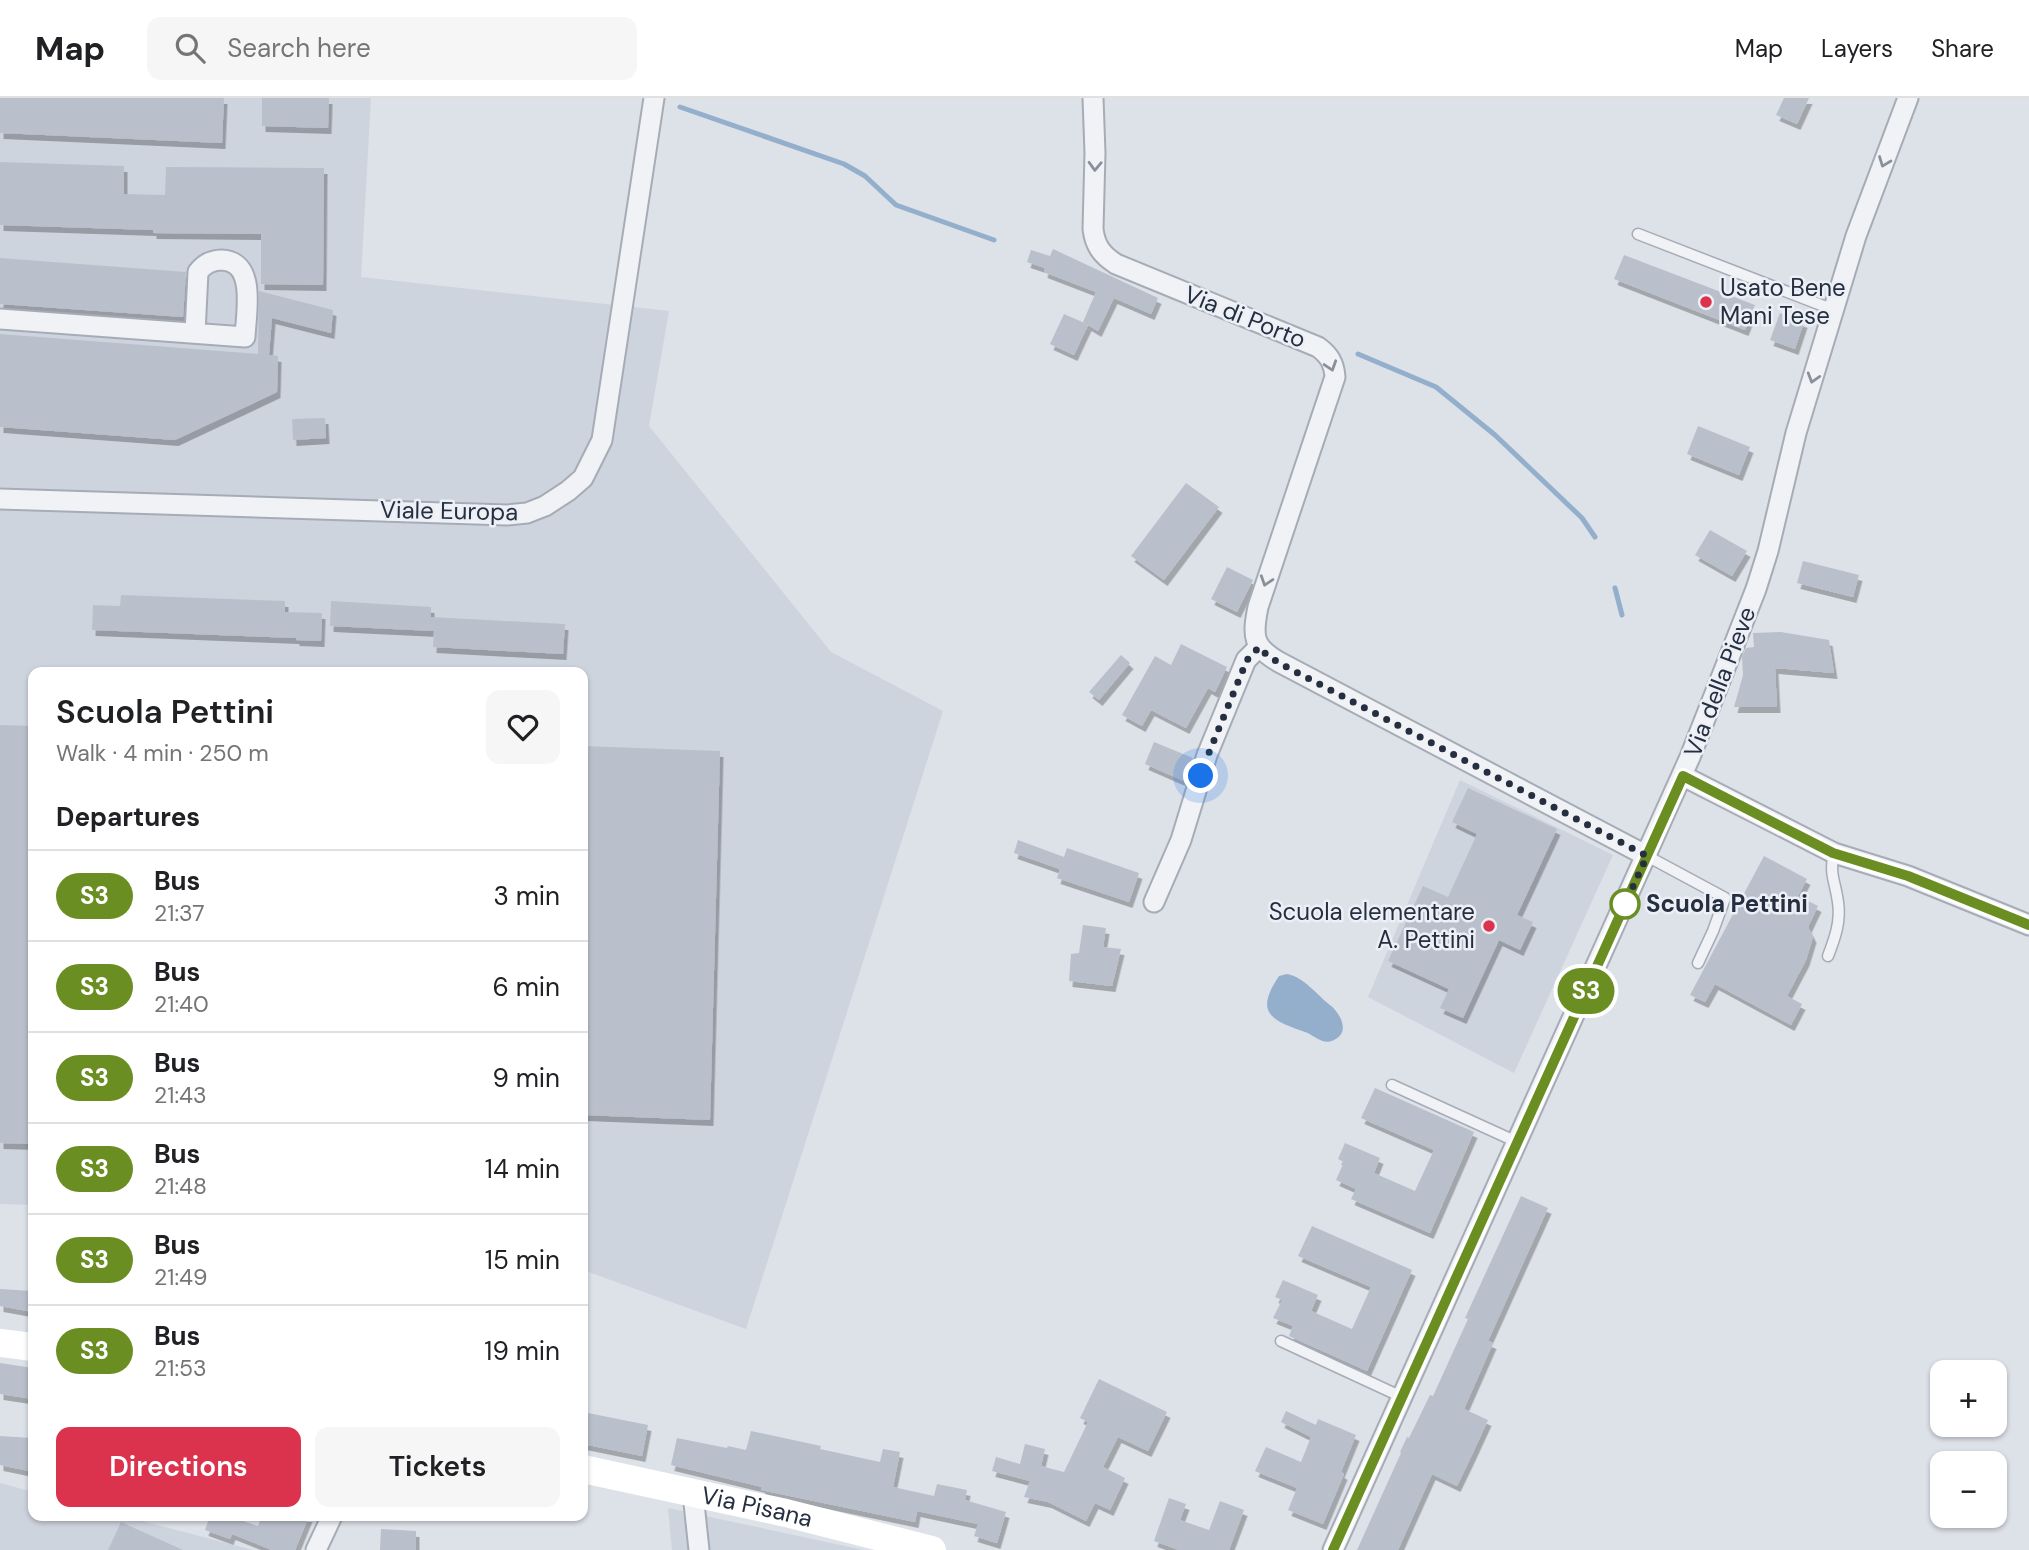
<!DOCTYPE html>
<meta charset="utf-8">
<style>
:root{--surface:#fff;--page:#f6f6f6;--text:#202124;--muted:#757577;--line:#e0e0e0;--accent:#db334d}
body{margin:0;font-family:"DM Sans",sans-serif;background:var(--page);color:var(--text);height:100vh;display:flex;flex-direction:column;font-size:26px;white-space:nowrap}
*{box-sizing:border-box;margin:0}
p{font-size:23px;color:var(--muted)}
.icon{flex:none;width:38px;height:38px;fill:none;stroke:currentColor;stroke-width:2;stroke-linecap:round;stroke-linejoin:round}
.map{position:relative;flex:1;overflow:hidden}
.panel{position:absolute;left:28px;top:569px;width:560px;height:854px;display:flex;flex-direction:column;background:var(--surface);border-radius:14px;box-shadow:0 2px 5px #0004}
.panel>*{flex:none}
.badge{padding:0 14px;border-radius:23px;font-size:24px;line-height:46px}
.fabs{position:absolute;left:1930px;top:1262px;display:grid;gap:14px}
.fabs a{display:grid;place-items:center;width:77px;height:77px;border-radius:14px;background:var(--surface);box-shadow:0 2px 5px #0004;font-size:35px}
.you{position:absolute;width:35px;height:35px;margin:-18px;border:5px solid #fff;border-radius:50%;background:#1a73e8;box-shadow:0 0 0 10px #1a73e833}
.map>.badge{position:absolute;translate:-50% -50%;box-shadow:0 0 0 4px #fff}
h2{padding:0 28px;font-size:26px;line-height:63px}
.round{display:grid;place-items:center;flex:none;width:74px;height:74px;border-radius:14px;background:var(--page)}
.overview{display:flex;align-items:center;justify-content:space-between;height:119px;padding:0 28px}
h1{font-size:33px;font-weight:600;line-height:52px}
.cta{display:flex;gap:14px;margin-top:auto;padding:14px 28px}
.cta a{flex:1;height:80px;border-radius:14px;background:var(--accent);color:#fff;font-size:28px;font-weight:600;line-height:80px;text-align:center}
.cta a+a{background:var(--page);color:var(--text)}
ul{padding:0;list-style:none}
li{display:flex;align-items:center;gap:21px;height:91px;padding:0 28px;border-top:2px solid var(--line)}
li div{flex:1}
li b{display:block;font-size:26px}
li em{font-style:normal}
li .badge{min-width:77px;font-weight:700;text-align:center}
header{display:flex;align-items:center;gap:42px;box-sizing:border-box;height:98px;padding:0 35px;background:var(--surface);border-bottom:2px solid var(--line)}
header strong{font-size:33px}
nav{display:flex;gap:38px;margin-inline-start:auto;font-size:24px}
.search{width:490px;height:63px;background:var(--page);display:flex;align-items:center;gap:18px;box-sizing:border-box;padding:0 24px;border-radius:14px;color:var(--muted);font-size:26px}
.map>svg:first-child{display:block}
.built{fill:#ced4de}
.water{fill:#93afcc}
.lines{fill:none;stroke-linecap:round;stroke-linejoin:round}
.stream{stroke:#93afcc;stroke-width:5}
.building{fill:#b9c0cc;filter:url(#shadow)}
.service-casing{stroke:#a6acb6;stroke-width:13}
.minor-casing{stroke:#a6acb6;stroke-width:23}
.service{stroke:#f0f2f6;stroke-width:10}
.minor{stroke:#f0f2f6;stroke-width:19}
.secondary{stroke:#fff;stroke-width:28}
.oneway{stroke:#8a909b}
.line-casing{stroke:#fff;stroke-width:16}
.line{stroke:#6b8e23;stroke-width:10}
.walk{stroke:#252f40;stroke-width:7;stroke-dasharray:0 12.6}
.poi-dot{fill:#db334d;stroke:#ecf0f6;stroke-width:2.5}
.stop-dot{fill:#fff;stroke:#6b8e23;stroke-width:3.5}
.labels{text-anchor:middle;stroke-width:5;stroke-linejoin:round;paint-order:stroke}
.poi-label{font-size:24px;fill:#252f40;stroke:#ecf0f6;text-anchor:start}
.street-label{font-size:24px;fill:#252f40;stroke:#ecf0f6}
.stop-label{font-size:24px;font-weight:bold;fill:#252f40;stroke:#ecf0f6;text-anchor:start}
</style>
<header>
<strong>Map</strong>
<div class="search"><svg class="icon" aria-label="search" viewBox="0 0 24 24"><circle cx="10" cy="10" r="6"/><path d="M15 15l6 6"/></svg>Search here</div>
<nav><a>Map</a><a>Layers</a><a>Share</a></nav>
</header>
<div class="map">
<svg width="2029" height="1452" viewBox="0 0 2029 1452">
<defs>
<filter id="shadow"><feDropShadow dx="3.5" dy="6" stdDeviation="0" flood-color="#0004"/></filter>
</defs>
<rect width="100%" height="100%" fill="#dde1e8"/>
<!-- built -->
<g class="built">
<polygon points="0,0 371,0 361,179 669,213 649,328 831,554 943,613 746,1231 583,1172 583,574 33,574 33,1107 0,1106"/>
<polygon points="1460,682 1613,757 1514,975 1368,899"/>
<polygon points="0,1385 33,1394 33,1418 123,1418 253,1452 0,1452"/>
<polygon points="668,1410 864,1452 672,1452"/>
</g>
<!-- water -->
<path class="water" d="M 1287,876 C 1304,879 1317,897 1330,907 C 1340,915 1351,934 1334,942 C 1323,948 1314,937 1305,934 C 1271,922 1254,915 1279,878 Z"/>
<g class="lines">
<!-- stream -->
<g class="stream">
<polyline points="680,9 844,66 865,78 896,107 994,142"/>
<polyline points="1358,256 1436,289 1495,337 1582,420 1595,439"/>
<polyline points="1615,490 1622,517"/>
</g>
</g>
<!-- building -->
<g class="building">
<polygon points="0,0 224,0 222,45 0,35"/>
<polygon points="262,0 329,0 328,30 262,28"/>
<polygon points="1784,0 1809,0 1797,26 1776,17"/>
<polygon points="0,64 124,68 124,96 165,97 166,69 324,70 323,187 261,186 261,136 153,135 153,132 0,127"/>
<polygon points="1053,151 1158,200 1151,216 1114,200 1098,233 1088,227 1074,257 1050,246 1064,216 1087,226 1083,224 1096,194 1044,174 1045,170 1027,164 1031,152 1050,158"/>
<polygon points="1624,157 1755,207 1745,232 1614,181"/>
<polygon points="0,160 186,174 183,219 0,206"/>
<polygon points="259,193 333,212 331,235 272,220 269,257 278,258 277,294 175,342 0,329 0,236 258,256"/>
<polygon points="1780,215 1804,224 1795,251 1770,242"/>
<polygon points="325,320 326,340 293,342 292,321"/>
<polygon points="1698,328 1750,349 1739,377 1687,356"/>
<polygon points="1186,385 1219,409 1164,482 1131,458"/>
<polygon points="1710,432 1747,453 1732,478 1695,457"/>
<polygon points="1803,463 1859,477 1853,499 1797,485"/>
<polygon points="1227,469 1253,482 1237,514 1211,501"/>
<polygon points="121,497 285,503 285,514 322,515 321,543 296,542 296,540 92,532 93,507 120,508"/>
<polygon points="331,503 431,509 431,519 565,526 563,556 433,549 434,533 330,528"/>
<polygon points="1781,534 1829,542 1834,575 1775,570 1777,609 1734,609 1743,577 1742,559 1746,550 1754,549 1753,535"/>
<polygon points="1181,546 1227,569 1215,594 1208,590 1186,630 1151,612 1142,628 1122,617 1155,558 1171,567"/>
<polygon points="1121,557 1130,565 1099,602 1089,594"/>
<polygon points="0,627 33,628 33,1046 0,1045"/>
<polygon points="1154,644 1193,660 1184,683 1145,666"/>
<polygon points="583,648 720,653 710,1022 583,1017"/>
<polygon points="1468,690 1557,731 1517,817 1533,824 1520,852 1499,842 1463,920 1440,910 1449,891 1388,863 1423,788 1448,799 1477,736 1452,724"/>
<polygon points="1018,742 1064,759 1067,750 1139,775 1129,804 1057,780 1060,771 1014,755"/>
<polygon points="1764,758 1807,781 1798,798 1818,808 1808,829 1813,839 1806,862 1787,898 1802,906 1791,927 1715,886 1705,904 1690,897"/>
<polygon points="1083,827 1106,830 1103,849 1121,851 1112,888 1069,883 1071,856 1079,855"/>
<polygon points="1375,990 1474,1034 1430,1135 1351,1101 1356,1091 1336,1082 1344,1064 1338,1061 1345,1045 1380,1060 1374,1075 1415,1093 1434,1052 1361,1020"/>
<polygon points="1521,1098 1548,1110 1488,1243 1493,1245 1464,1311 1488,1322 1471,1359 1457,1388 1432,1376 1398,1452 1357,1452 1401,1355 1400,1354 1407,1339 1409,1340 1430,1297 1433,1298 1468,1221 1465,1220"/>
<polygon points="1312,1128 1412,1172 1367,1273 1289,1238 1293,1228 1273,1220 1282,1202 1275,1199 1283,1182 1318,1197 1311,1213 1352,1231 1371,1189 1298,1158"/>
<polygon points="0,1191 33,1193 33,1214 0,1208"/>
<polygon points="0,1265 33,1270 33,1301 0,1296"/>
<polygon points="1099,1281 1167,1314 1148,1353 1118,1339 1103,1369 1125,1380 1110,1412 1095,1405 1086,1423 1048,1404 1024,1399 1030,1383 992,1373 996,1359 1020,1366 1025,1346 1045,1351 1041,1368 1064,1374 1088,1324 1080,1320"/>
<polygon points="1286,1313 1316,1327 1318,1321 1356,1337 1341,1374 1344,1376 1323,1426 1288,1412 1297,1390 1255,1373 1266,1349 1301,1364 1311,1339 1281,1324"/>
<polygon points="588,1315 648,1327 642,1358 583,1346"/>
<polygon points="751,1333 821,1348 820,1351 880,1364 883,1351 900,1354 893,1389 934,1398 937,1386 967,1392 965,1402 1006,1414 997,1445 974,1438 978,1426 917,1413 915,1424 761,1392 762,1389 671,1367 677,1340 727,1350 728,1348 746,1352"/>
<polygon points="0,1338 32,1340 29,1373 0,1367"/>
<polygon points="1169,1400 1186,1406 1180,1422 1209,1432 1220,1403 1244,1412 1229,1452 1179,1452 1154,1443"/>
<polygon points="210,1418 227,1418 258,1428 262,1418 309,1418 295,1452 272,1452 232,1436 230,1441 205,1432"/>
<polygon points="121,1424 183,1452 108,1452"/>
<polygon points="381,1431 416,1433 416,1452 380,1452"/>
</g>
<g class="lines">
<defs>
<g id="service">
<polyline points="1638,136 1834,212"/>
<polyline points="1647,758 1725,800 1713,833 1698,865"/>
<path d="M 1828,858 C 1835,840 1841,823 1838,804 C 1835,782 1829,777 1834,755"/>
<polyline points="1392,987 1517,1044"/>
<polyline points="1281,1243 1402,1299"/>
</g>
<g id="minor">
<path d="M 1093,0 L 1095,55 L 1093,131 C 1095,148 1102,157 1116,166 L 1318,249 C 1329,257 1334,265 1335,279 L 1258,509 C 1252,539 1253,549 1279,564 L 1647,758"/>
<path d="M 0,221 L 245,239 C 246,215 257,164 222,162 C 212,162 204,166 198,174 L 195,235"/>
<polyline points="0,401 507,417 527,415 545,408 568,393 583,380 602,342 654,0"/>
<polyline points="1683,678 1834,755 1908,778 2029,827"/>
<polyline points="1154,804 1181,742 1207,657 1246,562 1259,549"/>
<polyline points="693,1396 699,1452"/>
<polyline points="316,1452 332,1418"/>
<polyline points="1333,1452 1690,659 1756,491 1768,453 1796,335 1856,138 1908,0"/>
</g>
</defs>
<!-- service casing -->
<use href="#service" class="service-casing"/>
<!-- minor casing -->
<use href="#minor" class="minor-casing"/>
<!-- service -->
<use href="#service" class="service"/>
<!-- minor -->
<use href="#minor" class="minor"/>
<!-- secondary -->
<g class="secondary">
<polyline points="0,1245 33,1249"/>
<path id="s1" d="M 583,1371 L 786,1415 L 932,1452"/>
</g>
</g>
<!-- one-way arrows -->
<defs><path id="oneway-chevron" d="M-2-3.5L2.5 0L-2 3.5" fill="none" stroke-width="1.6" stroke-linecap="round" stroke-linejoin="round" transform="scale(1.75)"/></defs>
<g class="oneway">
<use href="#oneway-chevron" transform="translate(1884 64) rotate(111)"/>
<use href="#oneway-chevron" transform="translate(1095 68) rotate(92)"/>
<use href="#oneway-chevron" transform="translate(1331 268) rotate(72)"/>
<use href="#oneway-chevron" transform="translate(1813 280) rotate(107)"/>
<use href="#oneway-chevron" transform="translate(1266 483) rotate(108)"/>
</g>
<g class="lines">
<defs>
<polyline id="line" points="1333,1452 1683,678 1833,755 1908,778 2029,827"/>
</defs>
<!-- line casing -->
<use href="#line" class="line-casing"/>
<!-- line -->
<use href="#line" class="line"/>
<!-- walk -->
<polyline class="walk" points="1201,678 1208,657 1247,562 1259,549 1266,556 1279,565 1647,758 1625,806"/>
</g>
<!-- markers -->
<g class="poi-dot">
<circle cx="1706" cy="204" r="7"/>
<circle cx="1489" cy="828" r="7"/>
</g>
<circle class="stop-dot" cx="1625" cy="806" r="14"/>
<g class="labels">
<!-- poi labels -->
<g class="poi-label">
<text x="1720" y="198">Usato Bene<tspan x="1720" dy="28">Mani Tese</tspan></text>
<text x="1475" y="822" text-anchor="end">Scuola elementare<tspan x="1475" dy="28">A. Pettini</tspan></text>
</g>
<!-- street labels -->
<g class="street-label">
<text transform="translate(1245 219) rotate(22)" y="8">Via di Porto</text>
<text transform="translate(449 413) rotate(1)" y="8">Viale Europa</text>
<text transform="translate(1720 584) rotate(-69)" y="8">Via della Pieve</text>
<text dy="8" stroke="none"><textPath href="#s1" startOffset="178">Via Pisana</textPath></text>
</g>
<!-- stop labels -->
<g class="stop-label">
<text x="1646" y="814">Scuola Pettini</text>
</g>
</g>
</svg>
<div class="fabs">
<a>+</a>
<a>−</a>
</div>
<div class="you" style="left:1201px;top:678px"></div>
<b class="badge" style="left:1586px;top:893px;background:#6b8e23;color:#fff">S3</b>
<section class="panel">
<div class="overview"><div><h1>Scuola Pettini</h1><p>Walk · 4 min · 250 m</p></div><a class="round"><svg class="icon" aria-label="heart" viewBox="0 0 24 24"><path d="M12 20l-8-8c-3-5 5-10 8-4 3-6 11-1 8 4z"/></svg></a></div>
<h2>Departures</h2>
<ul>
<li><span class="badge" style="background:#6b8e23;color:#fff">S3</span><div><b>Bus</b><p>21:37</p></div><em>3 min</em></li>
<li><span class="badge" style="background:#6b8e23;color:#fff">S3</span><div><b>Bus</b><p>21:40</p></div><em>6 min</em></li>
<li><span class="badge" style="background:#6b8e23;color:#fff">S3</span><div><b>Bus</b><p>21:43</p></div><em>9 min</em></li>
<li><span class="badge" style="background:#6b8e23;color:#fff">S3</span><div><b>Bus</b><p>21:48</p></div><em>14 min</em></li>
<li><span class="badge" style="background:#6b8e23;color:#fff">S3</span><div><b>Bus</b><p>21:49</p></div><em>15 min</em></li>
<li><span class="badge" style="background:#6b8e23;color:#fff">S3</span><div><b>Bus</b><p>21:53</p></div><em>19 min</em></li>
</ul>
<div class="cta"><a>Directions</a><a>Tickets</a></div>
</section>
</div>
